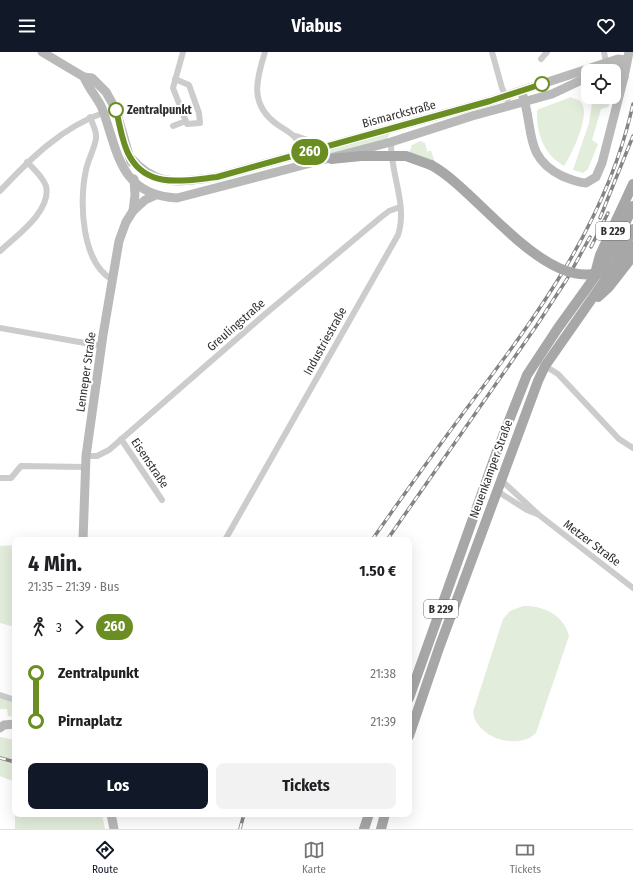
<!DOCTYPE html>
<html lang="de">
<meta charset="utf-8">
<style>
:root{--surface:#fff;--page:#f2f2f2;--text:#202124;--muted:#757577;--line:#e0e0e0;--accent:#111827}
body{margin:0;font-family:"Fira Sans Condensed",sans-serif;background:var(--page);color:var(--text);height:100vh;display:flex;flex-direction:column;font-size:15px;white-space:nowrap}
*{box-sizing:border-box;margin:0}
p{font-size:13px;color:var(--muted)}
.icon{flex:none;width:22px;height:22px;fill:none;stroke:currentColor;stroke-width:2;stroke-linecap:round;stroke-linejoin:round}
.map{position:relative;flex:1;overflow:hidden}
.panel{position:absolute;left:12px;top:485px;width:400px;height:280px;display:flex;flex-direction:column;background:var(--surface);border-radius:8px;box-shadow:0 4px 16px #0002}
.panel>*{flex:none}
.badge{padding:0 8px;border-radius:13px;font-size:14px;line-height:26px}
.tools{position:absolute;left:581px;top:12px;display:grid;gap:8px}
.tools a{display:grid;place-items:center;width:40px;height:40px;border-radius:8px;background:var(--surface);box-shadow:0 4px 16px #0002;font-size:20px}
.map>.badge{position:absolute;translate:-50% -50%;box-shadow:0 0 0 2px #fff}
.legs{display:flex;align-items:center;gap:6px;height:44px;padding:0 16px;font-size:13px}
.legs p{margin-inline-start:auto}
.summary{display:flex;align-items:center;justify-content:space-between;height:68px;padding:0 16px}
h1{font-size:22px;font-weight:700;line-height:30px}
.primary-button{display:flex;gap:8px;margin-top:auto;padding:8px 16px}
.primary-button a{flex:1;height:46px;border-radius:8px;background:var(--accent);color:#fff;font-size:16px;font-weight:700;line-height:46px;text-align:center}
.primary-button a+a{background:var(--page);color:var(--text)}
ul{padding:0 16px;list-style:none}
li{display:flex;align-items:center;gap:14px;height:48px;font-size:15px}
li i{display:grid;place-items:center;width:6px;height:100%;margin:0 5px;background:currentColor}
li i::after{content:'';width:10px;height:10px;margin:-5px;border:3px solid;border-radius:50%;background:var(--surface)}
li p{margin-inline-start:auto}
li:first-child i{background:linear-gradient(#0000 50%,currentColor 0)}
li:last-child i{background:linear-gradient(currentColor 50%,#0000 0)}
header{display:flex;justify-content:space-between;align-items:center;height:52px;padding:0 16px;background:var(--accent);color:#fff;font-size:18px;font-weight:700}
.tab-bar{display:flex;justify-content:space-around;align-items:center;height:56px;border-top:1px solid var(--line);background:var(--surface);font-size:11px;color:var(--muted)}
.tab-bar a{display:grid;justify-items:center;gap:2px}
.tab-bar .current{color:var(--accent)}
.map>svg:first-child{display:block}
.green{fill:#e3eddc}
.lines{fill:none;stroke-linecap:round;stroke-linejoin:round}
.street{stroke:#ccc;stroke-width:6}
.secondary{stroke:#b9b9b9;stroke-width:9}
.primary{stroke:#a7a7a7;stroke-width:10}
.rail-casing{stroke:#848484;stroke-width:3.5}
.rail{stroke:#fff;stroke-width:2;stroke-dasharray:6;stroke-linecap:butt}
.secondary-bridge{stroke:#b9b9b9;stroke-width:9}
.primary-bridge{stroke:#a7a7a7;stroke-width:10}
.line-1-casing{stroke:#fff;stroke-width:9}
.line-1{stroke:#6b8e23;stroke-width:6}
.stop-1-dot{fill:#fff;stroke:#6b8e23;stroke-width:2}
.labels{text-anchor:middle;stroke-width:4;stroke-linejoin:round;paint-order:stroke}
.shield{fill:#fff;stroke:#6d6d6d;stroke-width:1}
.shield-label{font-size:11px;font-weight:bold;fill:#2f2f2f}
.stop-label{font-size:12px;font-weight:bold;fill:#2f2f2f;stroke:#fff;text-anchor:start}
.street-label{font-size:12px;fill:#2f2f2f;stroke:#fff}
</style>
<header><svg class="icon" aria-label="menu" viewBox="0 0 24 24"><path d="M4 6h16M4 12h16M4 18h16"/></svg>Viabus<svg class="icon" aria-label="heart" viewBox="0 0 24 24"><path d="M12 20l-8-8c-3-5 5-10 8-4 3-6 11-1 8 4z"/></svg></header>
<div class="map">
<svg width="633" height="777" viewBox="0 0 633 777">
<rect width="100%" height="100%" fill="#fff"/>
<!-- green -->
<g class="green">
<path d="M 571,45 C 576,48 581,47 583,54 C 588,68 572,102 564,114 C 543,101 537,83 537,59 L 539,57 Z"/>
<polygon points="593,45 612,45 608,55 601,57 592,88 598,92 588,117 583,121 573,118 589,71"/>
<polygon points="390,81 387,88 328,104 329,98"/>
<polygon points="420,89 425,91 428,102 428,99 431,99 435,110 409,101 412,93"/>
<polygon points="14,493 15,575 0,571 0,494"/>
<path d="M 523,554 C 543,553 564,563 569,584 L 536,681 C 518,699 476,686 473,660 L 503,567 L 510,559 Z"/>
<polygon points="0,646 15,651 15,665 8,664 7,657 0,657"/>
<polygon points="0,685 15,688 15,730 0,724"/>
<polygon points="15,754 15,762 102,762 105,777 15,777"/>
</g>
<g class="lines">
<!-- street -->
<g class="street">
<path d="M 265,0 C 256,28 249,53 278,73 C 293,83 297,83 303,102"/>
<polyline points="492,0 502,36 510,54"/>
<polyline points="604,0 606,10"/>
<polyline points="541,7 547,0"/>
<polyline points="175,27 189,33 199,61 200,71 187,72 173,36 183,0"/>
<path d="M 90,65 C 92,71 97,79 96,86 C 95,96 88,107 86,118 C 79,149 81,211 113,228"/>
<polyline points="173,74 186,69"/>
<polyline points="296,84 326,94"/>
<path d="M 0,139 C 29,108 62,75 103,61"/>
<path d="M 0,199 C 16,184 52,159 46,134 C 43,125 34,117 27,110"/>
<polyline points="0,276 102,294"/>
<polyline points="545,314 558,322 619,387 633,396"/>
<polyline points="121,387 162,448"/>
<polyline points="86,404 97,404 109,398 264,263 380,166 389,159 400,155"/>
<polyline points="0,426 11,426 21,414 85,415"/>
<polyline points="501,428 539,463 633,536"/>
<polyline points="497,439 527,458 537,462"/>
<path d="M 225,488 L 398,183 C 408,153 390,121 391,90"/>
<polyline points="0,643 15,648"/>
</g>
<!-- secondary -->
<g class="secondary">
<polyline points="42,0 84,25 92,26 106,40 116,58 131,110"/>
<polyline points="604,19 619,14 626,8"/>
<path d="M 84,25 C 88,36 97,45 102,56 C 118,99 119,143 177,146 L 391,90 L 472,64 L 552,42 L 588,25"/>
<path d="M 523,44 C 534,78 524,105 562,124 C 570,127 578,131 586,131 L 596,125 L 602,111 L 624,25"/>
<path d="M 130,105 C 158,137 179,129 217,125 L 490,49 L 618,7 L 626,8"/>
<polyline points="133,159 135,143 134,127"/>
<polyline points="83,488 86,404 103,283 119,189 126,170 133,159 145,148 156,143"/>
<polyline points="0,676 4,673 15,672"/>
<polyline points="111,762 114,777"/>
</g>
<!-- primary -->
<g class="primary">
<polyline points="331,107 361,104 406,104 431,113"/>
<polyline points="596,218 600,203 633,132"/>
<polyline points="598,245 609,235 633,204"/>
<polyline points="409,646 497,399 527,323 558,276 602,215 619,185 633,154"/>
<polyline points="409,684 439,596 538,329 545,314 612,218 633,177"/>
<polyline points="364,777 369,762"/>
<polyline points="381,777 385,762"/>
</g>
<defs>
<g id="rail">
<polyline points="600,166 633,84"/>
<polyline points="591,195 608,161"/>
<path d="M 372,488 C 402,445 433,402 464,360 C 536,265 607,171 633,52"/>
<polyline points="387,488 537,273 567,227 590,185"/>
<polyline points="0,706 15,710"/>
<polyline points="240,777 244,762"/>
</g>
</defs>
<!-- rail casing -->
<use href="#rail" class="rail-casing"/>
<!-- rail -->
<use href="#rail" class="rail"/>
<!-- secondary-bridge -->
<polyline class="secondary-bridge" points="624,25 629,0"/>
<!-- primary-bridge -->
<path class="primary-bridge" d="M 431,113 C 485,141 570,282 633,194"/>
</g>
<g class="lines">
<defs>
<path id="line-1" d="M 116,58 C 120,73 122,92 130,105 C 149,138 187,128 217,125 L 490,49 L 542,32"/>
</defs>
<!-- line-1 casing -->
<use href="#line-1" class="line-1-casing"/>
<!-- line-1 -->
<use href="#line-1" class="line-1"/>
</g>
<!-- markers -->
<g class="stop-1-dot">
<circle cx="542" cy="32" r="7"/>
<circle cx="116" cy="58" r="7"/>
</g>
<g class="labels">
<!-- shield labels -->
<g class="shield">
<rect x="596" y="170" width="34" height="18" rx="3"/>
<rect x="424" y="548" width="34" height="18" rx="3"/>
</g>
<g class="shield-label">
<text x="613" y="183">B 229</text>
<text x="441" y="561">B 229</text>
</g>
<!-- stop labels -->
<g class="stop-label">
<text x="127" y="62">Zentralpunkt</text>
</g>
<!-- street labels -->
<g class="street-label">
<text transform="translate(399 62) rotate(-15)" y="4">Bismarckstraße</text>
<text transform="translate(236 273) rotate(-41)" y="4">Greulingstraße</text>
<text transform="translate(325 289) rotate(-61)" y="4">Industriestraße</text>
<text transform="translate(86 320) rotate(-82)" y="4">Lenneper Straße</text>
<text transform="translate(150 411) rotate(56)" y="4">Eisenstraße</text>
<text transform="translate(491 417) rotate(-70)" y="4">Neuenkamper Straße</text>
<text transform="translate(592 491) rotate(37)" y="4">Metzer Straße</text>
</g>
</g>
</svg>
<div class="tools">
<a><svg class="icon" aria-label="locate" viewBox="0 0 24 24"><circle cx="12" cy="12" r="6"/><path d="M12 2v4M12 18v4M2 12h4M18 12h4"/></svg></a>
</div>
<b class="badge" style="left:310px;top:100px;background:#6b8e23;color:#fff">260</b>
<section class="panel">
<div class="summary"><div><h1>4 Min.</h1><p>21:35 – 21:39 · Bus</p></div><b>1.50 €</b></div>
<div class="legs"><svg class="icon" aria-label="walk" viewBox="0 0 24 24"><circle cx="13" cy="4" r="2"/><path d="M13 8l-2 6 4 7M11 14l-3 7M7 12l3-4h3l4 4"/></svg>3<svg class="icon" aria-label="forward" viewBox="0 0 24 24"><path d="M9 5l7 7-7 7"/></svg><b class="badge" style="background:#6b8e23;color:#fff">260</b></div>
<ul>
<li><i style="color:#6b8e23"></i><b>Zentralpunkt</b><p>21:38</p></li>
<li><i style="color:#6b8e23"></i><b>Pirnaplatz</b><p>21:39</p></li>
</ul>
<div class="primary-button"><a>Los</a><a>Tickets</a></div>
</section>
</div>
<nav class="tab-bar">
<a class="current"><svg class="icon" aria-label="directions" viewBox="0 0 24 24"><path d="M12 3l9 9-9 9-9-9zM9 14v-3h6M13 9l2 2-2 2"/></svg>Route</a>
<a><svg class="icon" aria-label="map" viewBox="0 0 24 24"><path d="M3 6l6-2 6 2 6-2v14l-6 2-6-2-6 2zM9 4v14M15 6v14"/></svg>Karte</a>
<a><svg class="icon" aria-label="tickets" viewBox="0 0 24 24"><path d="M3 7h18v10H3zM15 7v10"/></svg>Tickets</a>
</nav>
